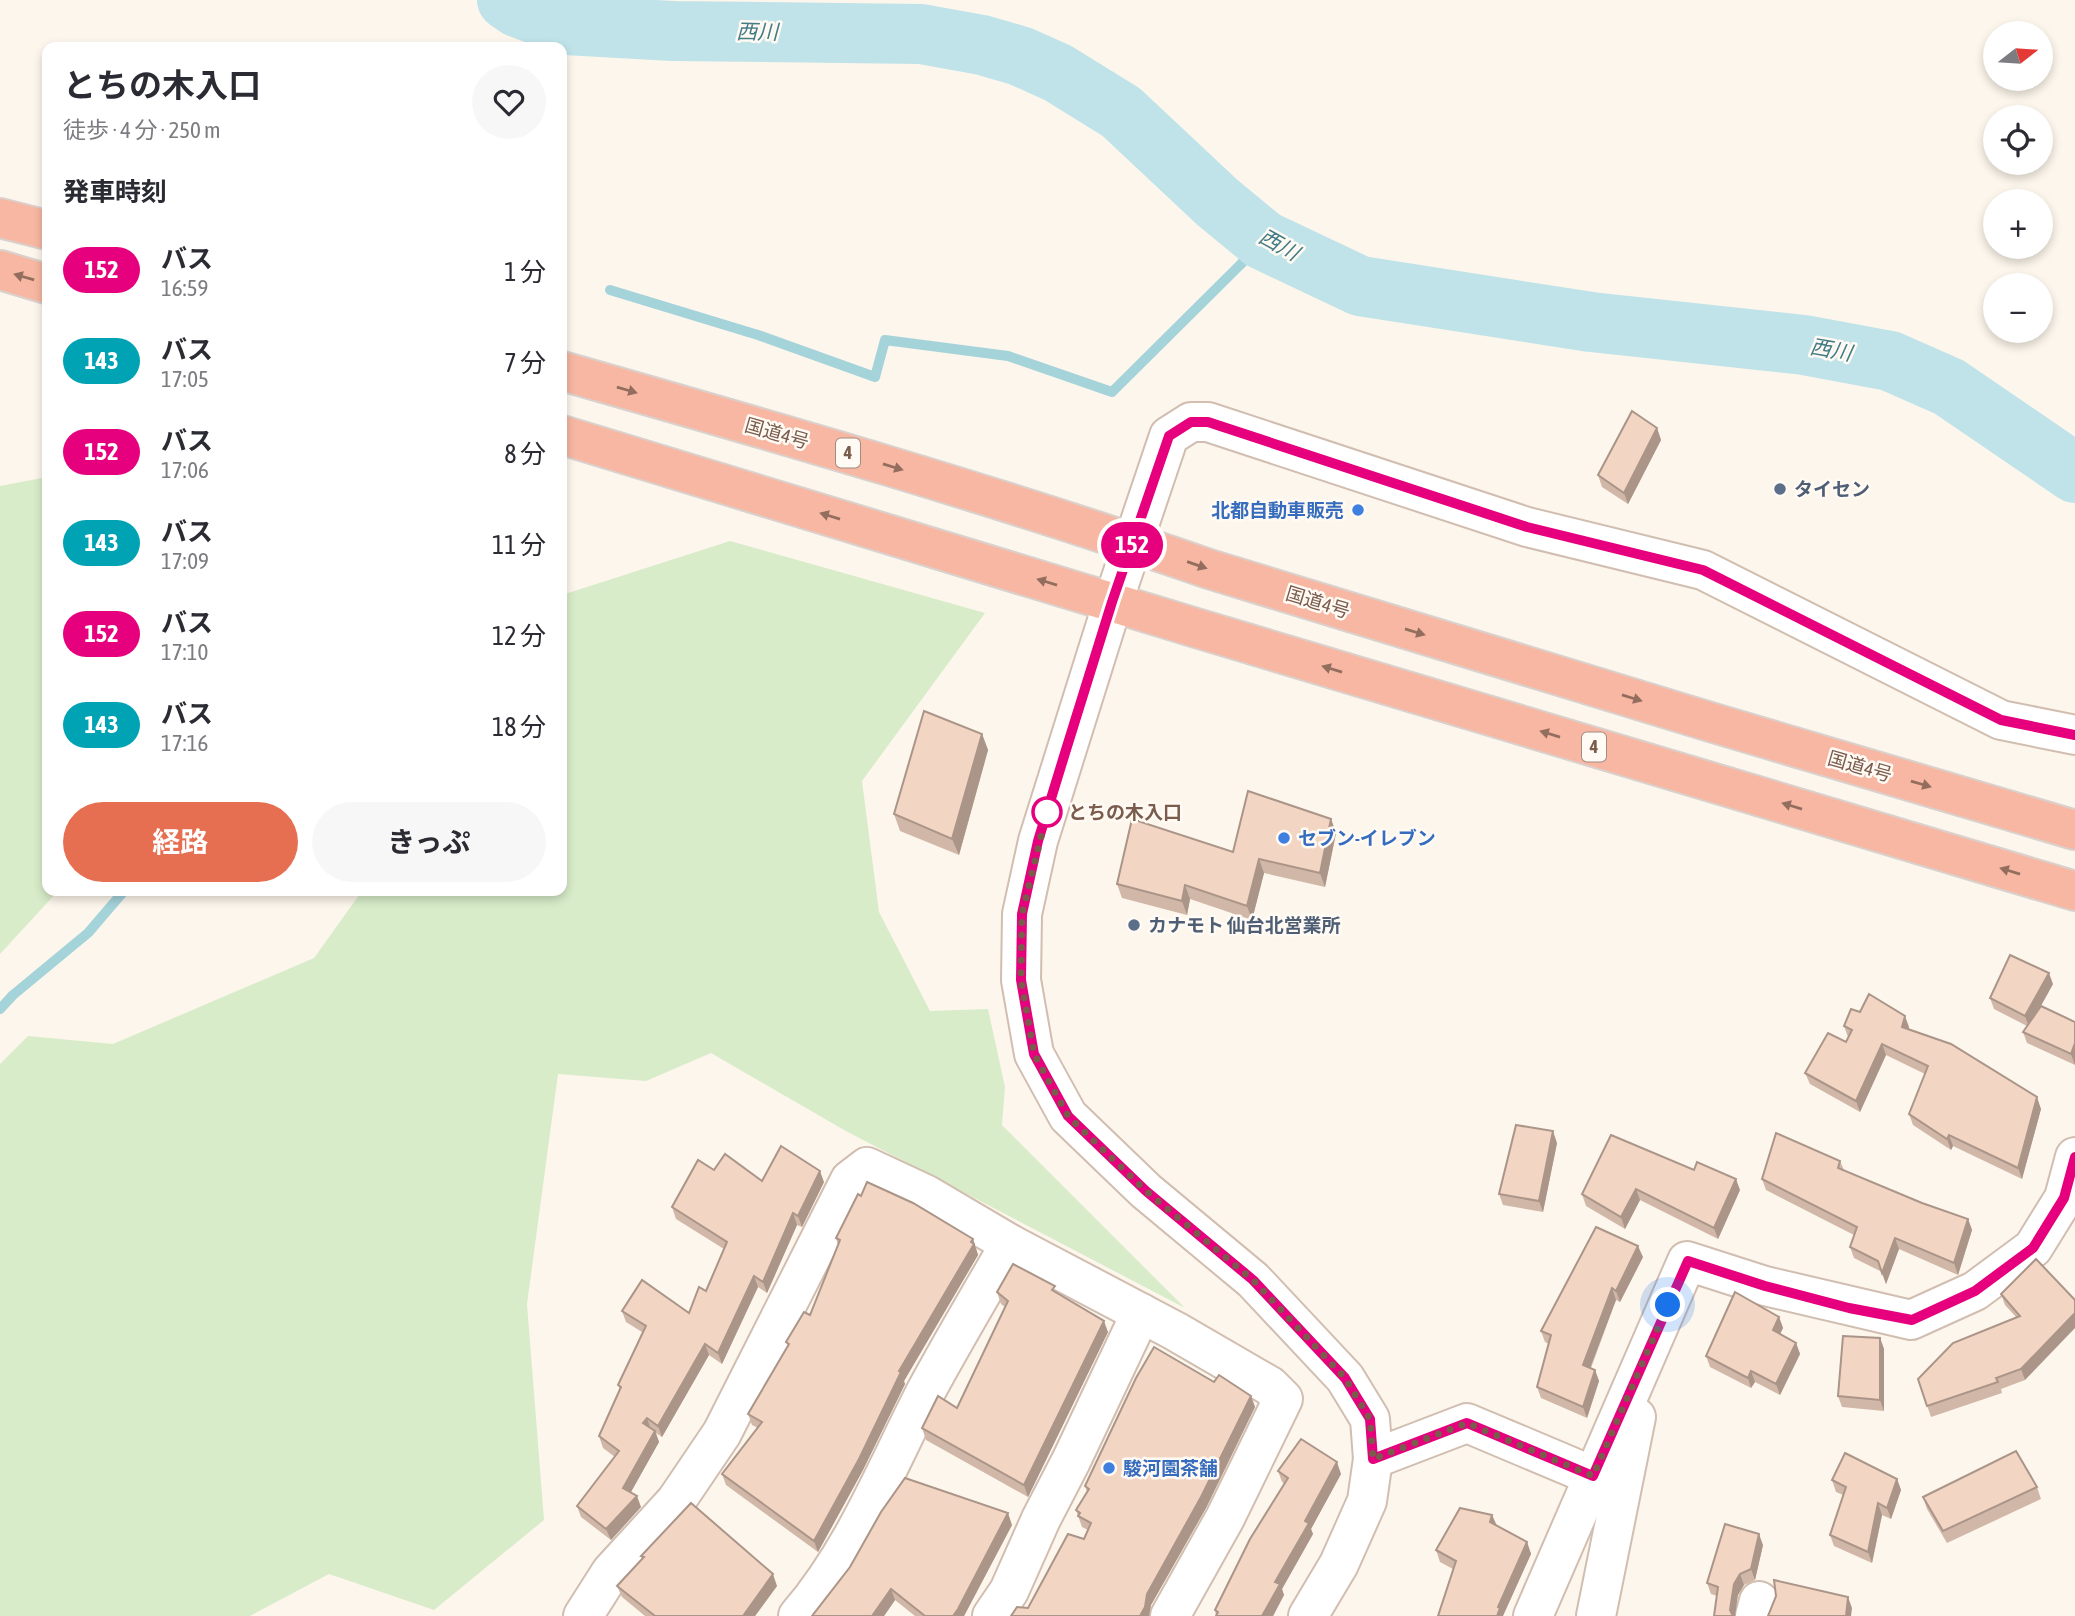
<!DOCTYPE html>
<html lang="ja">
<meta charset="utf-8">
<style>
:root{--surface:#fff;--page:#f7f7f7;--text:#2b2b33;--muted:#7c7c81;--accent:#e76f51}
body{margin:0;font-family:"Asap Condensed","Noto Sans JP",sans-serif;background:var(--page);color:var(--text);height:100vh;display:flex;flex-direction:column;font-size:26px;white-space:nowrap}
*{box-sizing:border-box;margin:0}
p{font-size:23px;color:var(--muted)}
.icon{flex:none;width:38px;height:38px;fill:none;stroke:currentColor;stroke-width:2;stroke-linecap:round;stroke-linejoin:round}
.map{position:relative;flex:1;overflow:hidden}
.side{position:absolute;left:42px;top:42px;width:525px;height:854px;display:flex;flex-direction:column;background:var(--surface);border-radius:14px;box-shadow:0 4px 10px #0003}
.side>*{flex:none}
.badge{padding:0 14px;border-radius:23px;font-size:24px;line-height:46px}
.needle{width:46px;rotate:73deg}
.tools{position:absolute;left:1983px;top:21px;display:grid;gap:14px}
.tools a{display:grid;place-items:center;width:70px;height:70px;border-radius:50%;background:var(--surface);box-shadow:0 4px 10px #0003;font-size:35px}
.you{position:absolute;width:35px;height:35px;margin:-18px;border:5px solid #fff;border-radius:50%;background:#1a73e8;box-shadow:0 0 0 10px #1a73e833}
.map>.badge{position:absolute;translate:-50% -50%;box-shadow:0 0 0 4px #fff}
h2{padding:0 21px;font-size:26px;line-height:63px}
.round{display:grid;place-items:center;flex:none;width:74px;height:74px;border-radius:37px;background:var(--page)}
.overview{display:flex;align-items:center;justify-content:space-between;height:119px;padding:0 21px}
h1{font-size:33px;font-weight:700;line-height:52px}
.cta{display:flex;gap:14px;margin-top:auto;padding:14px 21px}
.cta a{flex:1;height:80px;border-radius:42px;background:var(--accent);color:#fff;font-size:28px;font-weight:700;line-height:80px;text-align:center}
.cta a+a{background:var(--page);color:var(--text)}
ul{padding:0;list-style:none}
li{display:flex;align-items:center;gap:21px;height:91px;padding:0 21px}
li div{flex:1}
li b{display:block;font-size:26px}
li em{font-style:normal}
li .badge{min-width:77px;font-weight:700;text-align:center}
.map>svg:first-child{display:block}
.green{fill:#d8ecc9}
.lines{fill:none;stroke-linecap:round;stroke-linejoin:round}
.stream{stroke:#a5d3da;stroke-width:10}
.river{stroke:#bfe3e8;stroke-width:60}
.street-casing{stroke:#d1beb0;stroke-width:42}
.highway-casing{stroke:#dad1cd;stroke-width:42}
.street{stroke:#fff;stroke-width:38}
.highway{stroke:#f7b7a3;stroke-width:38}
.wall{fill:#d1b7a8}
.shaded-wall{fill:#aa9588}
.building{fill:#f3d5c3;stroke:#aa9588;stroke-width:2}
.oneway{fill:#936e5e}
.line-casing{stroke:#fff;stroke-width:16}
.line{stroke:#e6007e;stroke-width:10}
.walk{stroke:#7a5c4d;stroke-width:7;stroke-dasharray:0 12.6}
.service-dot{fill:#5c6f8a;stroke:#fffaf3;stroke-width:2.5}
.shop-dot{fill:#3f7fe0;stroke:#fffaf3;stroke-width:2.5}
.stop-dot{fill:#fff;stroke:#e6007e;stroke-width:3.5}
.labels{text-anchor:middle;stroke-width:5;stroke-linejoin:round;paint-order:stroke}
.shield{fill:#fffaf3;stroke:#a28b7f;stroke-width:2}
.shield-label{font-size:18px;font-weight:bold;fill:#7a5c4d}
.street-label{font-size:19px;fill:#7a5c4d;stroke:#fffaf3}
.service-label{font-size:19px;font-weight:bold;fill:#4e5e75;stroke:#fffaf3;text-anchor:start}
.shop-label{font-size:19px;font-weight:bold;fill:#366cbe;stroke:#fffaf3;text-anchor:start}
.stop-label{font-size:19px;font-weight:bold;fill:#7a5c4d;stroke:#fffaf3;text-anchor:start}
.water-label{font-size:21px;font-style:italic;fill:#437c86;stroke:#fffaf3}
</style>
<div class="map">
<svg width="2075" height="1616" viewBox="0 0 2075 1616">
<rect width="100%" height="100%" fill="#fdf6ec"/>
<!-- green -->
<g class="green">
<polygon points="47,477 47,891 58,891 0,954 0,486"/>
<polygon points="730,541 985,613 862,781 879,912 930,1011 988,1009 1005,1087 1002,1125 1185,1308 844,1130 711,1053 646,1081 558,1074 527,1304 544,1520 434,1610 329,1574 250,1616 0,1616 0,1064 28,1036 113,1044 314,958 362,891 562,891 562,595"/>
</g>
<g class="lines">
<!-- stream -->
<g class="stream">
<polyline points="610,290 758,335 875,377 885,340 1008,356 1112,392 1241,264 1263,240"/>
<polyline points="0,1009 13,995 88,933 124,891"/>
</g>
<!-- river -->
<polyline class="river" points="507,0 517,7 566,25 673,31 921,34 982,45 1020,56 1058,73 1121,112 1217,202 1263,240 1360,286 1591,322 1804,345 1890,361 1949,387 2075,473"/>
<defs>
<g id="street">
<polyline points="1373,1459 1467,1423 1593,1476"/>
<polyline points="583,1616 611,1572 676,1501 722,1433 850,1180 867,1167 927,1195 1010,1244 1175,1331 1270,1386 1283,1399 1225,1518 1170,1616"/>
<path d="M 798,1616 C 854,1551 886,1469 925,1393 C 952,1343 981,1294 1010,1244"/>
<polyline points="992,1616 1009,1591 1041,1519 1071,1461 1141,1313"/>
<polyline points="1308,1616 1339,1564 1367,1501 1373,1459 1370,1419 1345,1378 1253,1280 1146,1191 1068,1116 1034,1054 1021,980 1022,914 1038,841 1113,602 1169,436 1191,422 1208,422 1527,527 1703,570 2001,720 2075,735"/>
<polyline points="1533,1616 1687,1261 1765,1286 1911,1320 1975,1291 2033,1248 2064,1198 2075,1157"/>
<polyline points="1596,1616 1636,1417"/>
<polyline points="1755,1616 1759,1601"/>
</g>
<g id="highway">
<polyline points="0,218 47,230"/>
<polyline points="0,270 47,284"/>
<path d="M 562,371 C 779,433 996,495 1209,569 L 1707,721 L 2075,830"/>
<polyline points="562,435 1193,627 2075,891"/>
</g>
</defs>
<!-- street casing -->
<use href="#street" class="street-casing"/>
<!-- highway casing -->
<use href="#highway" class="highway-casing"/>
<!-- street -->
<use href="#street" class="street"/>
<!-- highway -->
<use href="#highway" class="highway"/>
</g>
<!-- wall -->
<g class="wall">
<polygon points="1657,428 1661,440 1628,504 1602,487 1598,475"/>
<polygon points="982,734 988,750 959,855 900,831 894,814"/>
<polygon points="1331,819 1336,833 1325,887 1264,873 1252,920 1190,899 1187,915 1122,898 1117,884 1233,852"/>
<polygon points="2053,984 2041,1006 2075,1022 2075,1065 2027,1043 2023,1032 2027,1026 1994,1009 1990,998"/>
<polygon points="1844,1026 1909,1027 1908,1029 2041,1109 2022,1179 1953,1146 1951,1150 1913,1125 1909,1114 1925,1074 1886,1055 1860,1112 1810,1084 1805,1073 1846,1042 1848,1037"/>
<polygon points="1611,1135 1740,1190 1718,1239 1640,1200 1625,1229 1586,1206 1582,1194"/>
<polygon points="1557,1143 1543,1212 1503,1205 1499,1194"/>
<polygon points="1840,1161 1844,1170 1922,1203 1968,1219 1972,1230 1958,1275 1899,1249 1886,1284 1882,1272 1854,1258 1850,1247 1854,1235 1766,1190 1762,1179"/>
<polygon points="714,1170 762,1181 824,1182 802,1227 797,1225 767,1293 758,1287 722,1364 709,1355 662,1437 656,1433 659,1442 631,1492 641,1507 611,1540 581,1517 577,1506 615,1457 603,1448 599,1436 620,1390 618,1385 642,1332 626,1322 622,1311 689,1313 706,1291 724,1249 676,1219 672,1207"/>
<polygon points="861,1196 973,1239 978,1255 904,1381 905,1384 863,1470 818,1552 726,1485 722,1474 758,1428 752,1425 748,1414 788,1346 786,1342 810,1315 838,1245 836,1238"/>
<polygon points="1643,1257 1620,1302 1616,1300 1591,1368 1595,1370 1599,1381 1587,1418 1541,1398 1537,1387 1549,1344 1545,1342 1541,1331"/>
<polygon points="2036,1259 2025,1380 2001,1389 2002,1393 1931,1417 1918,1379 2016,1317 2005,1305 2001,1294"/>
<polygon points="997,1292 1057,1293 1108,1332 1028,1497 926,1440 922,1428 957,1408 1005,1307 1001,1304"/>
<polygon points="1779,1317 1783,1328 1780,1334 1796,1343 1800,1354 1780,1395 1755,1382 1751,1388 1710,1367 1706,1356"/>
<polygon points="1880,1338 1884,1349 1884,1411 1842,1407 1838,1396"/>
<polygon points="1214,1382 1251,1396 1255,1407 1206,1508 1151,1605 1149,1616 1011,1616 1028,1608 1084,1539 1088,1530 1082,1527 1076,1510 1087,1492 1085,1486"/>
<polygon points="1278,1471 1341,1474 1311,1529 1313,1534 1282,1589 1284,1595 1273,1616 1216,1616 1215,1610 1285,1484 1282,1482"/>
<polygon points="1897,1479 1901,1490 1891,1519 1882,1515 1872,1563 1834,1546 1830,1535 1843,1495 1836,1492 1832,1480"/>
<polygon points="2037,1487 2041,1499 1947,1543 1927,1509 1923,1497"/>
<polygon points="1492,1515 1496,1525 1527,1542 1531,1554 1503,1615 1453,1569 1440,1562 1436,1550"/>
<polygon points="1012,1525 964,1616 915,1616 895,1600 884,1616 812,1616"/>
<polygon points="1763,1545 1755,1580 1744,1585 1738,1595 1717,1596 1711,1594 1707,1583"/>
<polygon points="641,1556 777,1586 755,1616 645,1616 622,1597 617,1586 642,1559"/>
</g>
<!-- shaded-wall -->
<g class="shaded-wall">
<polygon points="1657,428 1661,440 1628,504 1624,493"/>
<polygon points="982,734 988,750 959,855 952,839"/>
<polygon points="1331,819 1336,833 1325,887 1320,873"/>
<polygon points="1259,859 1264,873 1252,920 1247,906"/>
<polygon points="1185,885 1190,899 1187,915 1182,901"/>
<polygon points="2049,973 2053,984 2029,1027 2025,1016"/>
<polygon points="1905,1016 1909,1027 1906,1038 1902,1027"/>
<polygon points="2075,1043 2075,1065 2071,1054"/>
<polygon points="1882,1044 1886,1055 1860,1112 1856,1101"/>
<polygon points="2037,1097 2041,1109 2022,1179 2018,1168"/>
<polygon points="1553,1131 1557,1143 1543,1212 1539,1201"/>
<polygon points="1949,1135 1953,1146 1951,1150 1947,1139"/>
<polygon points="820,1171 824,1182 802,1227 798,1216"/>
<polygon points="1736,1179 1740,1190 1718,1239 1714,1228"/>
<polygon points="1636,1189 1640,1200 1625,1229 1621,1217"/>
<polygon points="793,1213 797,1225 767,1293 763,1282"/>
<polygon points="1968,1219 1972,1230 1958,1275 1954,1263"/>
<polygon points="1895,1238 1899,1249 1886,1284 1882,1273"/>
<polygon points="973,1239 978,1255 904,1381 905,1384 863,1470 818,1552 814,1541 899,1371"/>
<polygon points="1638,1246 1643,1257 1620,1302 1616,1291"/>
<polygon points="754,1276 758,1287 722,1364 718,1353"/>
<polygon points="1612,1288 1616,1300 1587,1376 1583,1365"/>
<polygon points="2075,1313 2075,1328 2025,1380 2021,1369"/>
<polygon points="1779,1317 1783,1328 1777,1340 1773,1330"/>
<polygon points="1104,1321 1108,1332 1028,1497 1024,1485"/>
<polygon points="1880,1338 1884,1349 1884,1411 1880,1400"/>
<polygon points="1796,1343 1800,1354 1780,1395 1776,1384"/>
<polygon points="705,1344 709,1355 662,1437 658,1426"/>
<polygon points="1595,1370 1599,1381 1587,1418 1583,1407"/>
<polygon points="1751,1371 1755,1382 1751,1388 1748,1378"/>
<polygon points="1251,1396 1255,1407 1206,1508 1151,1605 1149,1616 1140,1616 1147,1594"/>
<polygon points="647,1418 651,1430 643,1423"/>
<polygon points="655,1431 659,1442 627,1499 623,1488"/>
<polygon points="1337,1462 1341,1474 1311,1529 1313,1534 1282,1589 1284,1595 1273,1616 1262,1616 1275,1582 1305,1521"/>
<polygon points="1897,1479 1901,1490 1891,1519 1887,1508"/>
<polygon points="637,1496 641,1507 611,1540 606,1529"/>
<polygon points="1878,1503 1882,1515 1872,1563 1868,1552"/>
<polygon points="1008,1513 1012,1525 964,1616 953,1616"/>
<polygon points="1492,1515 1497,1526 1490,1522"/>
<polygon points="1759,1534 1763,1545 1755,1580 1751,1569"/>
<polygon points="1527,1542 1531,1554 1503,1616 1497,1616 1498,1607"/>
<polygon points="773,1574 777,1586 755,1616 743,1616"/>
<polygon points="1740,1574 1744,1585 1738,1595 1735,1616 1732,1616 1730,1610 1734,1584"/>
<polygon points="891,1589 895,1600 884,1616 872,1616"/>
<polygon points="1848,1597 1852,1608 1851,1616 1846,1616"/>
</g>
<!-- building -->
<g class="building">
<polygon points="1632,411 1657,428 1624,493 1598,475"/>
<polygon points="924,711 982,734 952,839 894,814"/>
<polygon points="1248,791 1331,819 1320,873 1259,859 1247,906 1185,885 1182,901 1117,884 1132,819 1233,852"/>
<polygon points="2010,955 2049,973 2025,1016 1990,998"/>
<polygon points="1869,994 1905,1016 1902,1027 1951,1044 2037,1097 2018,1168 1949,1135 1947,1139 1909,1114 1928,1066 1882,1044 1856,1101 1805,1073 1828,1033 1846,1042 1852,1030 1844,1026 1851,1009 1860,1012"/>
<polygon points="2041,1006 2075,1022 2075,1043 2071,1054 2023,1032"/>
<polygon points="1516,1125 1553,1131 1539,1201 1499,1194"/>
<polygon points="1776,1133 1840,1161 1838,1168 1922,1203 1968,1219 1954,1263 1895,1238 1882,1273 1878,1261 1850,1247 1857,1227 1762,1179"/>
<polygon points="1611,1135 1694,1170 1697,1162 1736,1179 1714,1228 1636,1189 1621,1217 1582,1194"/>
<polygon points="781,1146 820,1171 798,1216 793,1213 763,1282 754,1276 718,1353 705,1344 658,1426 647,1418 643,1423 655,1431 623,1488 637,1496 606,1529 577,1506 619,1451 599,1436 621,1387 618,1385 646,1326 622,1311 642,1280 689,1313 699,1287 706,1291 727,1242 672,1207 698,1160 714,1170 725,1154 762,1181"/>
<polygon points="867,1182 913,1203 973,1239 971,1242 974,1244 899,1371 901,1372 859,1459 814,1541 722,1474 762,1422 748,1414 789,1344 786,1342 804,1312 810,1315 840,1240 836,1238 858,1194 861,1196"/>
<polygon points="1596,1227 1638,1246 1616,1291 1612,1288 1583,1365 1595,1370 1583,1407 1537,1387 1551,1335 1541,1331"/>
<polygon points="2036,1259 2075,1300 2075,1313 2021,1369 1996,1378 1998,1382 1927,1406 1918,1379 1953,1343 2020,1316 2001,1294"/>
<polygon points="1013,1264 1055,1286 1052,1290 1104,1321 1024,1485 922,1428 938,1396 957,1408 1008,1301 997,1292"/>
<polygon points="1735,1292 1779,1317 1773,1330 1796,1343 1776,1384 1751,1371 1748,1378 1706,1356"/>
<polygon points="1843,1336 1880,1338 1880,1400 1838,1396"/>
<polygon points="1154,1347 1214,1382 1219,1375 1251,1396 1201,1497 1147,1594 1145,1607 1140,1616 1011,1616 1017,1607 1028,1608 1068,1534 1084,1539 1091,1523 1078,1516 1080,1513 1076,1510 1089,1489 1085,1486 1136,1378"/>
<polygon points="1301,1439 1337,1462 1305,1521 1309,1523 1275,1582 1280,1584 1262,1616 1216,1616 1218,1612 1215,1610 1250,1539 1288,1478 1278,1471"/>
<polygon points="2016,1451 2037,1487 1943,1531 1923,1497"/>
<polygon points="1845,1453 1897,1479 1887,1508 1878,1503 1868,1552 1830,1535 1846,1487 1832,1480"/>
<polygon points="905,1478 1008,1513 958,1609 953,1616 925,1616 891,1589 872,1616 812,1616 850,1567 881,1512"/>
<polygon points="691,1503 773,1574 743,1616 655,1616 617,1586 644,1557 641,1556"/>
<polygon points="1460,1508 1492,1515 1490,1522 1527,1542 1498,1607 1500,1608 1497,1616 1438,1616 1456,1561 1436,1550"/>
<polygon points="1725,1524 1759,1534 1751,1569 1740,1574 1734,1584 1730,1610 1733,1616 1714,1616 1718,1587 1707,1583"/>
<polygon points="1774,1580 1848,1597 1846,1616 1768,1616 1776,1596"/>
</g>
<!-- one-way arrows -->
<defs><path id="oneway-solid" d="M-6-.8H1V-3.2L6.5 0L1 3.2V.8H-6Z" transform="scale(1.75)"/></defs>
<g class="oneway">
<use href="#oneway-solid" transform="translate(24 277) rotate(-164)"/>
<use href="#oneway-solid" transform="translate(627 390) rotate(16)"/>
<use href="#oneway-solid" transform="translate(893 467) rotate(17)"/>
<use href="#oneway-solid" transform="translate(830 516) rotate(-163)"/>
<use href="#oneway-solid" transform="translate(1197 565) rotate(19)"/>
<use href="#oneway-solid" transform="translate(1047 582) rotate(-163)"/>
<use href="#oneway-solid" transform="translate(1415 632) rotate(17)"/>
<use href="#oneway-solid" transform="translate(1332 669) rotate(-163)"/>
<use href="#oneway-solid" transform="translate(1632 698) rotate(17)"/>
<use href="#oneway-solid" transform="translate(1550 734) rotate(-163)"/>
<use href="#oneway-solid" transform="translate(1921 784) rotate(16)"/>
<use href="#oneway-solid" transform="translate(1792 806) rotate(-163)"/>
<use href="#oneway-solid" transform="translate(2010 871) rotate(-163)"/>
</g>
<g class="lines">
<defs>
<polyline id="line" points="2075,735 2001,720 1703,570 1527,527 1208,422 1191,422 1169,436 1112,602 1065,753 1038,841 1022,914 1021,980 1034,1054 1068,1116 1146,1191 1253,1280 1345,1378 1370,1419 1373,1459 1467,1423 1593,1476 1688,1261 1765,1286 1849,1308 1912,1320 1975,1291 2033,1248 2064,1198 2075,1157"/>
</defs>
<!-- line casing -->
<use href="#line" class="line-casing"/>
<!-- line -->
<use href="#line" class="line"/>
<!-- walk -->
<polyline class="walk" points="1047,812 1022,914 1021,980 1034,1054 1068,1116 1146,1191 1253,1280 1345,1378 1370,1419 1373,1459 1467,1423 1593,1476 1668,1305"/>
</g>
<!-- markers -->
<g class="service-dot">
<circle cx="1780" cy="489" r="7"/>
<circle cx="1134" cy="925" r="7"/>
</g>
<g class="shop-dot">
<circle cx="1358" cy="510" r="7"/>
<circle cx="1284" cy="838" r="7"/>
<circle cx="1109" cy="1468" r="7"/>
</g>
<circle class="stop-dot" cx="1047" cy="812" r="14"/>
<g class="labels">
<!-- shield labels -->
<g class="shield">
<rect x="836" y="438.5" width="24" height="29" rx="5"/>
<rect x="1582" y="732.5" width="24" height="29" rx="5"/>
</g>
<g class="shield-label">
<text x="848" y="459">4</text>
<text x="1594" y="753">4</text>
</g>
<!-- street labels -->
<g class="street-label">
<text transform="translate(777 433) rotate(16)" y="7">国道4号</text>
<text transform="translate(1318 602) rotate(17)" y="7">国道4号</text>
<text transform="translate(1860 766) rotate(16)" y="7">国道4号</text>
</g>
<!-- service labels -->
<g class="service-label">
<text x="1794" y="496">タイセン</text>
<text x="1148" y="932">カナモト 仙台北営業所</text>
</g>
<!-- shop labels -->
<g class="shop-label">
<text x="1344" y="517" text-anchor="end">北都自動車販売</text>
<text x="1298" y="845">セブン-イレブン</text>
<text x="1123" y="1475">駿河園茶舗</text>
</g>
<!-- stop labels -->
<g class="stop-label">
<text x="1068" y="819">とちの木入口</text>
</g>
<!-- water labels -->
<g class="water-label">
<text transform="translate(757 32) rotate(1)" y="7">西川</text>
<text transform="translate(1279 245) rotate(29)" y="7">西川</text>
<text transform="translate(1831 350) rotate(10)" y="7">西川</text>
</g>
</g>
</svg>
<div class="tools">
<a><svg class="needle" viewBox="-14 -14 28 28"><path d="M0-13l5 13h-10z" fill="#e53935"/><path d="M0 13l5-13h-10z" fill="#7c7c81"/></svg></a>
<a><svg class="icon" aria-label="locate" viewBox="0 0 24 24"><circle cx="12" cy="12" r="6"/><path d="M12 2v4M12 18v4M2 12h4M18 12h4"/></svg></a>
<a>+</a>
<a>−</a>
</div>
<div class="you" style="left:1668px;top:1305px"></div>
<b class="badge" style="left:1132px;top:545px;background:#e6007e;color:#fff">152</b>
<section class="side">
<div class="overview"><div><h1>とちの木入口</h1><p>徒歩 · 4 分 · 250 m</p></div><a class="round"><svg class="icon" aria-label="heart" viewBox="0 0 24 24"><path d="M12 20l-8-8c-3-5 5-10 8-4 3-6 11-1 8 4z"/></svg></a></div>
<h2>発車時刻</h2>
<ul>
<li><span class="badge" style="background:#e6007e;color:#fff">152</span><div><b>バス</b><p>16:59</p></div><em>1 分</em></li>
<li><span class="badge" style="background:#00a3b4;color:#fff">143</span><div><b>バス</b><p>17:05</p></div><em>7 分</em></li>
<li><span class="badge" style="background:#e6007e;color:#fff">152</span><div><b>バス</b><p>17:06</p></div><em>8 分</em></li>
<li><span class="badge" style="background:#00a3b4;color:#fff">143</span><div><b>バス</b><p>17:09</p></div><em>11 分</em></li>
<li><span class="badge" style="background:#e6007e;color:#fff">152</span><div><b>バス</b><p>17:10</p></div><em>12 分</em></li>
<li><span class="badge" style="background:#00a3b4;color:#fff">143</span><div><b>バス</b><p>17:16</p></div><em>18 分</em></li>
</ul>
<div class="cta"><a>経路</a><a>きっぷ</a></div>
</section>
</div>
